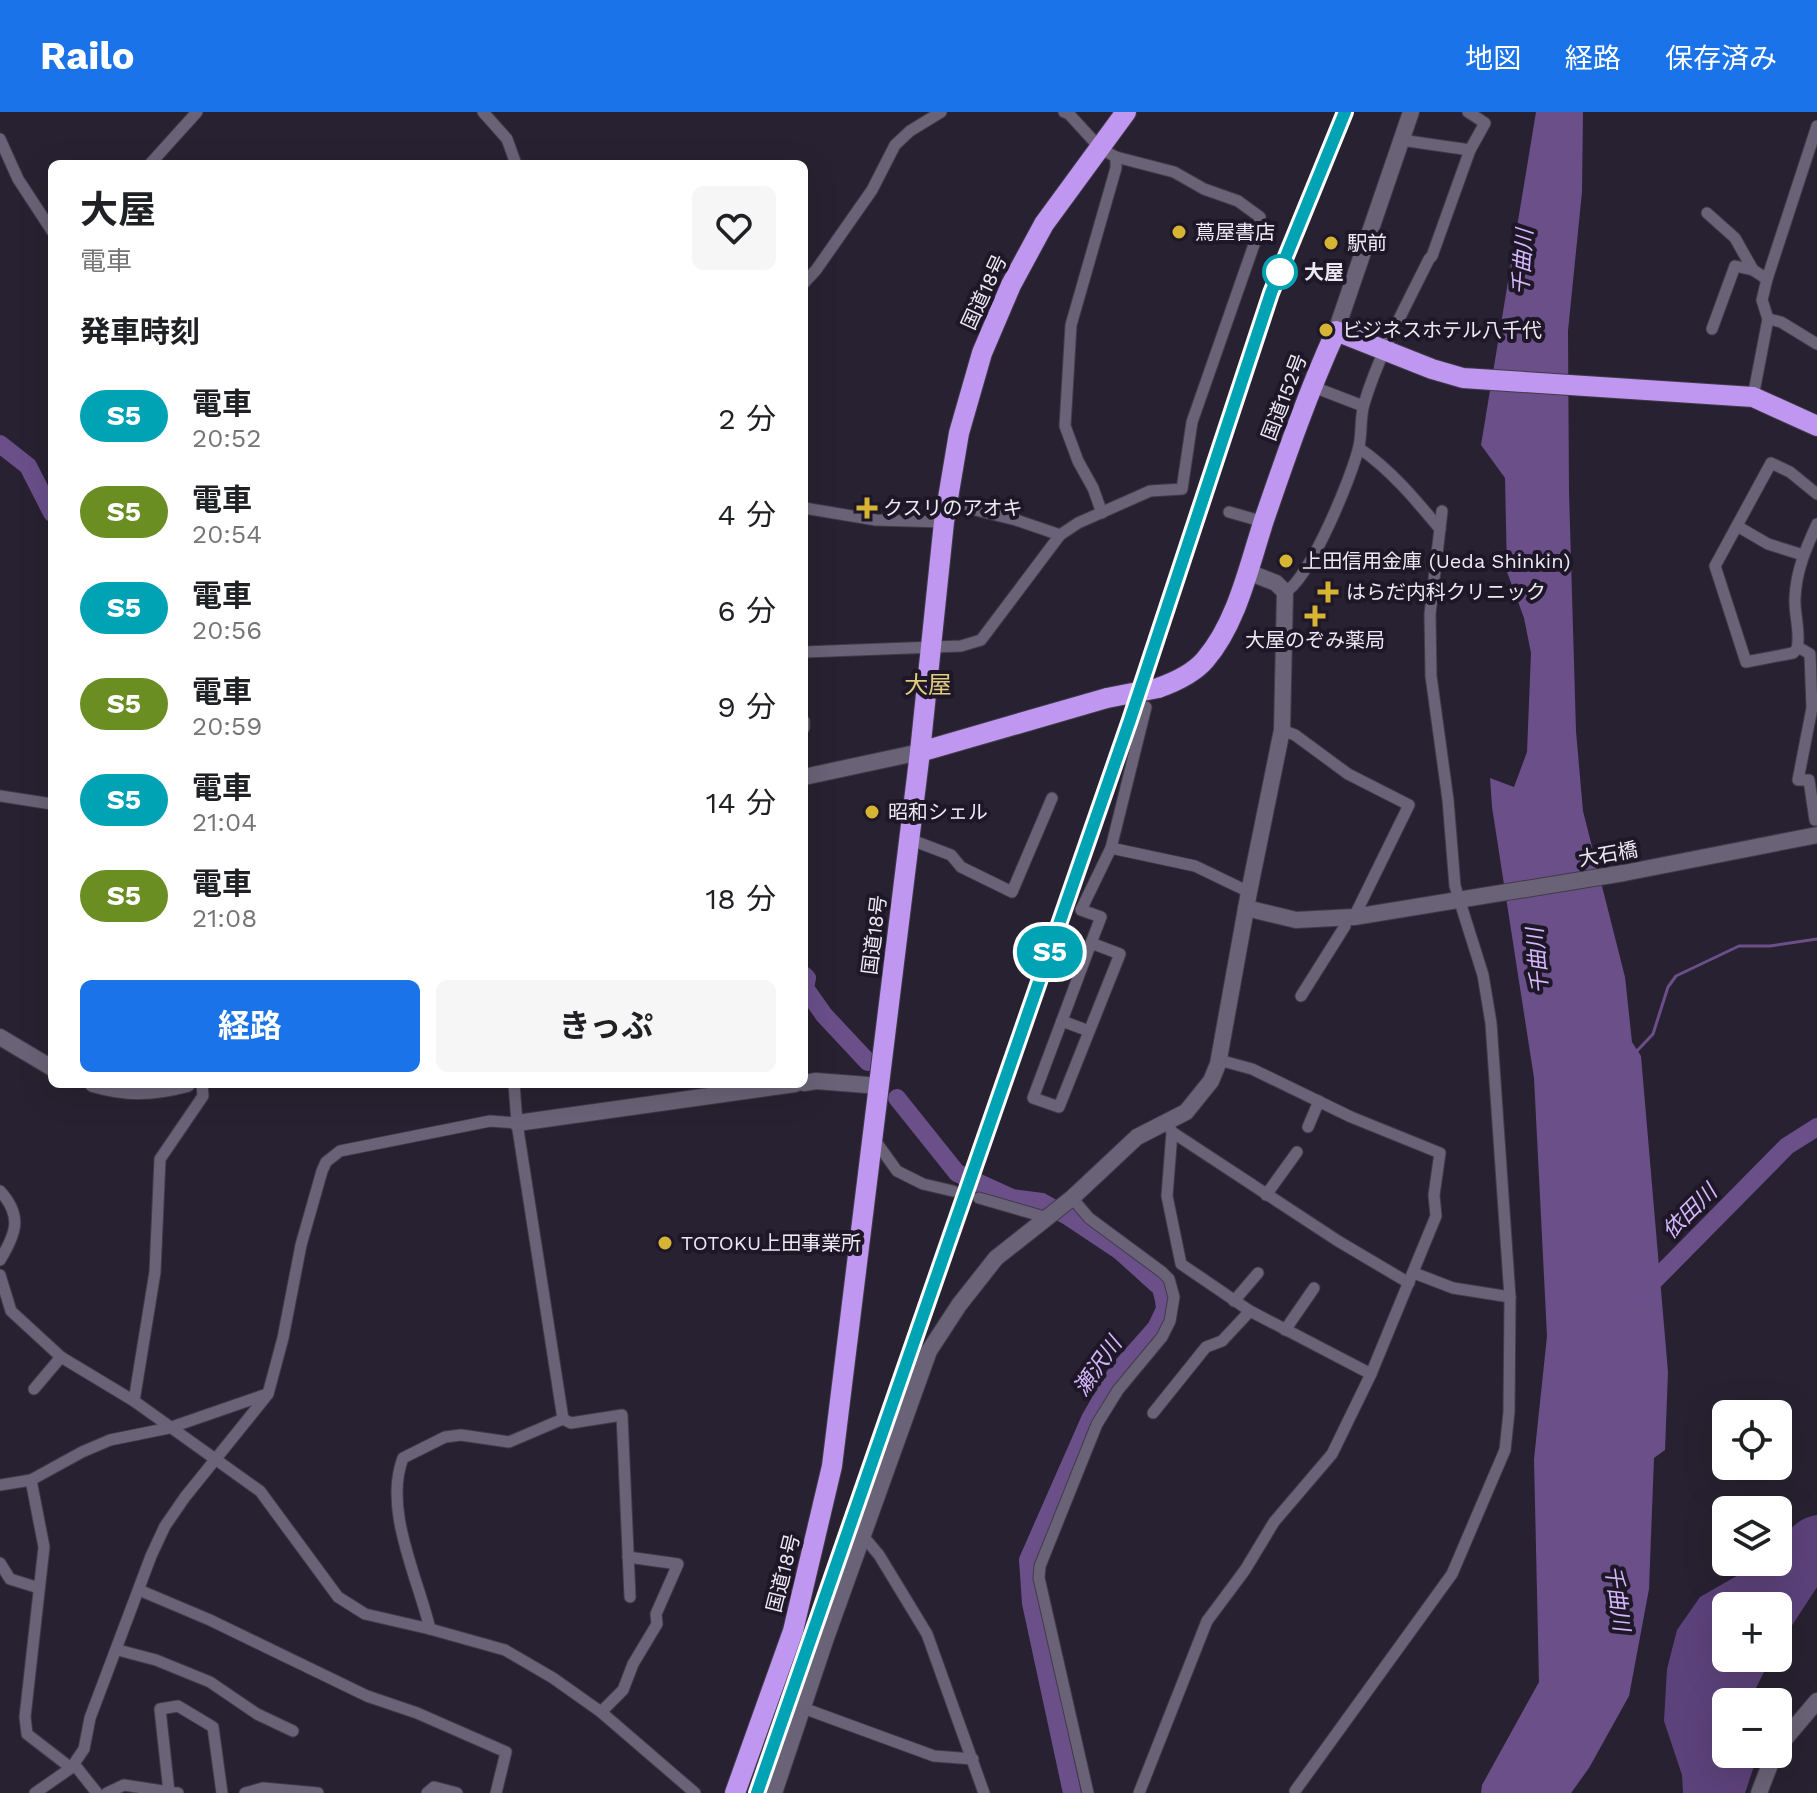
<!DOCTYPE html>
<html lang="ja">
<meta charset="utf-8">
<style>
:root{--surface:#fff;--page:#f6f6f6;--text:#202124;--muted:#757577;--accent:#1a73e8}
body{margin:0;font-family:"Work Sans","Noto Sans JP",sans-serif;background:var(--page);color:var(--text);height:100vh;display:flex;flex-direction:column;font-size:30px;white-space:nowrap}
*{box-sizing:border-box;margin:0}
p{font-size:26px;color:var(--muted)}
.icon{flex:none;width:44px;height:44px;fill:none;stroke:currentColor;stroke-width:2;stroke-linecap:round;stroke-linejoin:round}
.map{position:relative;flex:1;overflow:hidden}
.details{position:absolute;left:48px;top:48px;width:760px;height:928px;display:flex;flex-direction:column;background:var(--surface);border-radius:12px;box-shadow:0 8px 32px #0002}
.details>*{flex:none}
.badge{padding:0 16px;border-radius:26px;font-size:28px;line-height:52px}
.controls{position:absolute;left:1712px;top:1288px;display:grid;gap:16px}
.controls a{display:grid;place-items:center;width:80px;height:80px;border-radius:12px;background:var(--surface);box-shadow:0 8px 32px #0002;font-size:40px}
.map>.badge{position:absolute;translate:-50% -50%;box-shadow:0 0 0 4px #fff}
h2{padding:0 32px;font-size:30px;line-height:72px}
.round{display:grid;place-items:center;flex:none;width:84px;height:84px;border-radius:12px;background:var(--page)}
.headline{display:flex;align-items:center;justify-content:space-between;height:136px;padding:0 32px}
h1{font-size:38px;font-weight:700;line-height:60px}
.action{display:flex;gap:16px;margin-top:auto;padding:16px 32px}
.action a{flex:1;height:92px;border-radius:12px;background:var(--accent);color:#fff;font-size:32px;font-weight:700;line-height:92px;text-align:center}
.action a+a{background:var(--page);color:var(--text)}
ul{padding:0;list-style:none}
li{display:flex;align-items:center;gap:24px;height:96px;padding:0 32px}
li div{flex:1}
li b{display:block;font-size:30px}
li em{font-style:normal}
li .badge{min-width:88px;font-weight:700;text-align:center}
header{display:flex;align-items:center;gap:48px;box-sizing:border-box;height:112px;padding:0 40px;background:var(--accent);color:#fff}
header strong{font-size:38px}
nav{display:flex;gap:44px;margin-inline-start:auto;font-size:28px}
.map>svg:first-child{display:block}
.forest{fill:#5c427a}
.water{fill:#6a4f89}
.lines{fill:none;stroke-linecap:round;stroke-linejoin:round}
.stream{stroke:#6a4f89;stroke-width:3}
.river{stroke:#6a4f89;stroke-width:18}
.street-casing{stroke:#413b49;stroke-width:13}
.secondary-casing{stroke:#413b49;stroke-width:18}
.highway-casing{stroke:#413b49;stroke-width:22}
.street{stroke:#6a6276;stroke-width:11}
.secondary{stroke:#6a6276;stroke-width:16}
.highway{stroke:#bf97f0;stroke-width:20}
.rail{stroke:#d6d2dd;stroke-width:3;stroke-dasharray:10 10;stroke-linecap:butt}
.highway-bridge-casing{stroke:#413b49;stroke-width:22;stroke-linecap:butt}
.highway-bridge{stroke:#bf97f0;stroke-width:20}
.line-casing{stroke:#fff;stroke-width:18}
.line{stroke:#00a3b4;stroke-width:12}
.poi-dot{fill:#d6b534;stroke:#1e1727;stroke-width:3}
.stop-dot{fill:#fff;stroke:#00a3b4;stroke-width:4}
.labels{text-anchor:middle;stroke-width:8;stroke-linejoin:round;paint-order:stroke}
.poi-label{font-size:20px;fill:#ede9f4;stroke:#1e1727;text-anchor:start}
.stop-label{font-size:20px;font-weight:bold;fill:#ede9f4;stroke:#1e1727;text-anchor:start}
.street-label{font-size:20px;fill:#ede9f4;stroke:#1e1727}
.water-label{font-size:22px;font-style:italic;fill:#d5b7fc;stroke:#1e1727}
.quarter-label{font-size:24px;fill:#e2cc7f;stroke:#1e1727}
</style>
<header>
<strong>Railo</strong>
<nav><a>地図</a><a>経路</a><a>保存済み</a></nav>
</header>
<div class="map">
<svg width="1817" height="1681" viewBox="0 0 1817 1681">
<rect width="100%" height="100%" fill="#282131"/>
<!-- forest -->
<path class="forest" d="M 1817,1403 L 1817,1475 L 1778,1535 L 1778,1494 L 1726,1494 L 1726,1546 L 1771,1546 L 1753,1582 L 1755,1590 L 1726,1590 L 1726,1642 L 1758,1642 L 1745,1681 L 1683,1681 L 1682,1663 L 1664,1609 L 1667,1557 L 1677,1518 L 1700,1485 L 1761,1450 L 1778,1450 C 1778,1427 1794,1406 1817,1403 Z"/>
<!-- water -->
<polygon class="water" points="1536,0 1583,0 1582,80 1568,219 1569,380 1576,619 1583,699 1625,865 1632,930 1641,944 1668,1260 1665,1338 1654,1346 1649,1477 1629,1584 1589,1656 1571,1681 1481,1681 1482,1673 1539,1570 1534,1347 1547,1224 1534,966 1492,695 1490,666 1514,675 1527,640 1531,541 1524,506 1507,460 1505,366 1481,333"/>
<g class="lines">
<!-- stream -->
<g class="stream">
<polyline points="804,876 805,876"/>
<polyline points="1636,940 1653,922 1668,875 1676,864 1739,834 1770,834 1817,827"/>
</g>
<!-- river -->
<g class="river">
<polyline points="0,332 28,354 52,401"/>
<polyline points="804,863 807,866 805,876 824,903 868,950"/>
<polyline points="897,986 957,1061 1012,1086 1042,1090 1069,1105 1120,1139 1161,1176 1164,1188 1165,1197 1156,1216 1117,1260 1090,1307 1028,1448 1031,1491 1072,1681"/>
<polyline points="1643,1180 1787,1034 1817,1015"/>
</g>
<defs>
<g id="street">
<polyline points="483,0 507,27 516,52"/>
<polyline points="1064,0 1069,2 1101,37 1116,45 1116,56 1071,213 1065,314 1078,349 1093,376 1102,401"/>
<polyline points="0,27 18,67 52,119"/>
<polyline points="1401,28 1470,38"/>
<polyline points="150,52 197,0"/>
<polyline points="1707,101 1735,126 1753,158 1767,167"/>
<polyline points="804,171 816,158 872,78 895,33 910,19 941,0"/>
<polyline points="1768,207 1781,210 1817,232"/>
<polyline points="1712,217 1735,154 1753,158"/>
<polyline points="1311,274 1363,294"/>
<polyline points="1753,285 1768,207 1762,188 1767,167 1817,14"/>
<path d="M 1359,336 C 1391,358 1415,387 1440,417"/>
<path d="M 1817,382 L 1790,360 L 1771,351 L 1715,454 L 1746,550 L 1793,541 L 1797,537 C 1801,520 1794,503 1795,486 C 1796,459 1806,436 1817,412"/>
<polyline points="947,391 1016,408 1060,423 1078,411 1150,379 1182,377 1192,310 1257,124 1260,105 1238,89 1204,77 1174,60 1116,45"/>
<polyline points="804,396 876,408 944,410"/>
<polyline points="1229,400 1264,410"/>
<polyline points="1737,414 1768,432 1803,443"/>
<path d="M 1285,480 C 1309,469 1353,362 1359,334 C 1362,321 1360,305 1364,292 C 1379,242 1406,194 1429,147 L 1432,144 L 1470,38 L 1485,11 L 1468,0"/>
<polyline points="1798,535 1810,542 1812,596 1798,668 1809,668 1815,708 1817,708"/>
<polyline points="804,540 961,534 981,528 1060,423"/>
<polyline points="804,609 804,616"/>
<polyline points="1282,618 1295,623 1348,662 1409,693 1354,805"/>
<polyline points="0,684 52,692"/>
<polyline points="909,727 951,743 961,755 1012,780 1052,686"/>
<polyline points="1111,736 1195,754 1249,780"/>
<polygon points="1091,831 1120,842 1059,995 1033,986"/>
<polyline points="1091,831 1101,805 1081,798 1111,736 1146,595"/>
<polyline points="1301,884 1345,814 1346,805"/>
<polyline points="1062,909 1089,919"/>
<polyline points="1167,1010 1172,1020 1167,1084 1181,1152 1250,1199 1371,1262"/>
<polyline points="1308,1015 1319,989"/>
<polyline points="1172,1020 1338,1129 1409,1171"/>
<polyline points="874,1027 897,1059 923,1072 953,1079"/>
<path d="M 0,1079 C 23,1104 16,1122 0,1148"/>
<polyline points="1266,1083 1297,1040"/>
<polyline points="979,1086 1048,1106"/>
<polyline points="1072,1086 1089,1106 1162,1160 1169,1167 1174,1185 1170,1209 1162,1225 1118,1278 1097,1312 1040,1454 1039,1466 1088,1681"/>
<polyline points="1414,1161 1453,1176 1510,1185"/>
<polyline points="0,1163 11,1199 61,1245 134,1289 260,1379 338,1485 365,1502 430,1517 505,1538 553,1566 601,1600 695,1681"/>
<polyline points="1234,1189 1258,1161"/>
<polyline points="1285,1218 1314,1176"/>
<polyline points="34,1277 61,1245"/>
<polyline points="134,1289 155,1160 160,1047 203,984 202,972"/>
<polyline points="1153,1301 1206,1235 1222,1229 1250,1199"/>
<polyline points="563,1307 571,1311 622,1303 630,1485"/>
<polyline points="31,1368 44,1435 25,1605 27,1622 71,1656"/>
<polyline points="0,1373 31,1368 82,1340 110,1328 169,1316 267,1282"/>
<polyline points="863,1424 879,1443 927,1522 984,1681"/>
<polyline points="0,1451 10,1467 39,1476"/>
<polyline points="139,1478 210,1508 367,1584 417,1601 506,1640 496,1681"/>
<path d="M 430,1517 C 418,1466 383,1397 403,1346 L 445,1325 L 461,1323 L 509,1330 L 563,1307 L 517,1011 L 514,972"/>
<polyline points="118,1538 156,1548 210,1570 257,1602 293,1619"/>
<polyline points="803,1596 934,1644 973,1647"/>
<polyline points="601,1600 623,1578 633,1552 657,1512 656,1502 678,1452 628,1445"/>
<polyline points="74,1652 97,1681"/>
<polyline points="1295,1679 1452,1462 1505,1338 1509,1300 1510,1185 1491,911 1483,863 1455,774 1448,688 1431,564 1430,502 1442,399"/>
<polyline points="35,1681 71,1656 84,1637 90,1606 151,1444 165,1414 185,1385 268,1282 283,1226 301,1133 322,1059 326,1050 340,1039 490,1009 517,1011"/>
<polyline points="107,1681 124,1673 169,1680"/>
<polyline points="178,1681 169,1680 160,1597 178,1594 213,1615 222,1681"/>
<polyline points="245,1681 263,1676 318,1681"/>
<polyline points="427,1681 434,1675 457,1681"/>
<polyline points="1139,1681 1207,1509 1245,1458 1274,1410 1332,1342 1371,1262 1436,1104 1434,1083 1440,1041 1351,1005 1252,957 1219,948"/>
</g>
<g id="secondary">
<polyline points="1336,219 1411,0"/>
<polyline points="804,665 920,640"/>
<polyline points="1246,796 1296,808 1354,805 1624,761 1817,723"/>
<polyline points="0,925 52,956"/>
<polyline points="804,971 816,969 880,974"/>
<path d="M 93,972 C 128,982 152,981 187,972"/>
<polyline points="517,1011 795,972"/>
<polyline points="1778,1635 1817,1589"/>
<polyline points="774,1681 826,1526 929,1239 959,1193 996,1146 1072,1086 1137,1025 1186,1000 1211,969 1218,952 1249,780 1282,618 1285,480 1276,471 1248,460"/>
<polyline points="1759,1681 1774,1642"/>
</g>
<g id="highway">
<path d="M 1158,576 C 1175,570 1193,562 1205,548 C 1237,511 1249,454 1264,408 C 1286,344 1308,280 1336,219 L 1432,257 L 1463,266 L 1753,285 L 1817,314"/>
<polyline points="920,640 1107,586"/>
<polyline points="735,1681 793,1519 832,1354 920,640 944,410 959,321 982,241 1011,173 1044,112 1126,0"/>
</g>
</defs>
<!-- street casing -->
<use href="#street" class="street-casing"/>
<!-- secondary casing -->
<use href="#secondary" class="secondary-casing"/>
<!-- highway casing -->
<use href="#highway" class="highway-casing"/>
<!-- street -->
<use href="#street" class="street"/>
<!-- secondary -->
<use href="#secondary" class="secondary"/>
<!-- highway -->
<use href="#highway" class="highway"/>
<!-- rail -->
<polyline class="rail" points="757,1681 1130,608 1271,181 1345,0"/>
<defs>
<polyline id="highway-bridge" points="1107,586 1158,576"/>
</defs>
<!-- highway-bridge casing -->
<use href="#highway-bridge" class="highway-bridge-casing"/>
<!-- highway-bridge -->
<use href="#highway-bridge" class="highway-bridge"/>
</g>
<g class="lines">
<defs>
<polyline id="line" points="757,1681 1130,608 1271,181 1345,0"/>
</defs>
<!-- line casing -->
<use href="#line" class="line-casing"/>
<!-- line -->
<use href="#line" class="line"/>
</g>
<!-- markers -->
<g class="poi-dot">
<circle cx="1179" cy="120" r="8"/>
<circle cx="1331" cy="131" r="8"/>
<circle cx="1326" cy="218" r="8"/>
<path d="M863 384h8v8h8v8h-8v8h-8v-8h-8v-8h8z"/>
<circle cx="1286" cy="449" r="8"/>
<path d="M1324 468h8v8h8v8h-8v8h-8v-8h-8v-8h8z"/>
<path d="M1311 492h8v8h8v8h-8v8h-8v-8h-8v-8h8z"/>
<circle cx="872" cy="700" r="8"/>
<circle cx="665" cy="1131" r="8"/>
</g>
<circle class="stop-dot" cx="1280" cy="160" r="16"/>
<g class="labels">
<!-- poi labels -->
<g class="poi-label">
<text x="1195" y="127">蔦屋書店</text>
<text x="1347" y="138">駅前</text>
<text x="1342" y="225">ビジネスホテル八千代</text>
<text x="883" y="403">クスリのアオキ</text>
<text x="1302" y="456">上田信用金庫 (Ueda Shinkin)</text>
<text x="1346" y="487">はらだ内科クリニック</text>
<text x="1315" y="535" text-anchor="middle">大屋のぞみ薬局</text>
<text x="888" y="707">昭和シェル</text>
<text x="681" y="1138">TOTOKU上田事業所</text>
</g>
<!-- stop labels -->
<g class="stop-label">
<text x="1304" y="167">大屋</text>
</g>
<!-- street labels -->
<g class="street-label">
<text transform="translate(984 180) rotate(-65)" y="7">国道18号</text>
<text transform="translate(1284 285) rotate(-69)" y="7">国道152号</text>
<text transform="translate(1608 742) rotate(-10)" y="7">大石橋</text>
<text transform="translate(874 823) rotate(-83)" y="7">国道18号</text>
<text transform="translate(783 1461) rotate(-76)" y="7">国道18号</text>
</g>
<!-- water labels -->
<g class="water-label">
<text transform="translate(1522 150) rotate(-86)" y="8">千曲川</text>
<text transform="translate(1537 849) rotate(-95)" y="8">千曲川</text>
<text transform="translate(1689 1099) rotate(-45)" y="8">依田川</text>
<text transform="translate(1097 1254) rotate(-55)" y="8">瀬沢川</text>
<text transform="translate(1618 1486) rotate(82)" y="8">千曲川</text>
</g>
<!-- quarter labels -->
<g class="quarter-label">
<text x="928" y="581">大屋</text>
</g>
</g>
</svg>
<div class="controls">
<a><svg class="icon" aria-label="locate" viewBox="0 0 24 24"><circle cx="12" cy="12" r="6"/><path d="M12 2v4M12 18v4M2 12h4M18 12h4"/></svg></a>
<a><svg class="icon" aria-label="layers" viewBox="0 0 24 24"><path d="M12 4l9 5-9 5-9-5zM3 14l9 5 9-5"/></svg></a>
<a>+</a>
<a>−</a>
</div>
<b class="badge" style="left:1050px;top:840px;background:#00a3b4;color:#fff">S5</b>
<section class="details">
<div class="headline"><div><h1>大屋</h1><p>電車</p></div><a class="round"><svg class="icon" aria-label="heart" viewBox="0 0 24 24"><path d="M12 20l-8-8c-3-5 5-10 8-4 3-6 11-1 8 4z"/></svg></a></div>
<h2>発車時刻</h2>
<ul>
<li><span class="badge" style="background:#00a3b4;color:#fff">S5</span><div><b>電車</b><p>20:52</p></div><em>2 分</em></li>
<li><span class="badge" style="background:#6b8e23;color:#fff">S5</span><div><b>電車</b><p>20:54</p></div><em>4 分</em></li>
<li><span class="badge" style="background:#00a3b4;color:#fff">S5</span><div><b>電車</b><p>20:56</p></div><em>6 分</em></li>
<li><span class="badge" style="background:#6b8e23;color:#fff">S5</span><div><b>電車</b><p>20:59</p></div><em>9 分</em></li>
<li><span class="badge" style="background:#00a3b4;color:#fff">S5</span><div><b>電車</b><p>21:04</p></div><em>14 分</em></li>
<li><span class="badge" style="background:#6b8e23;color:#fff">S5</span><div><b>電車</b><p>21:08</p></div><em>18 分</em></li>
</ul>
<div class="action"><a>経路</a><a>きっぷ</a></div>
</section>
</div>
